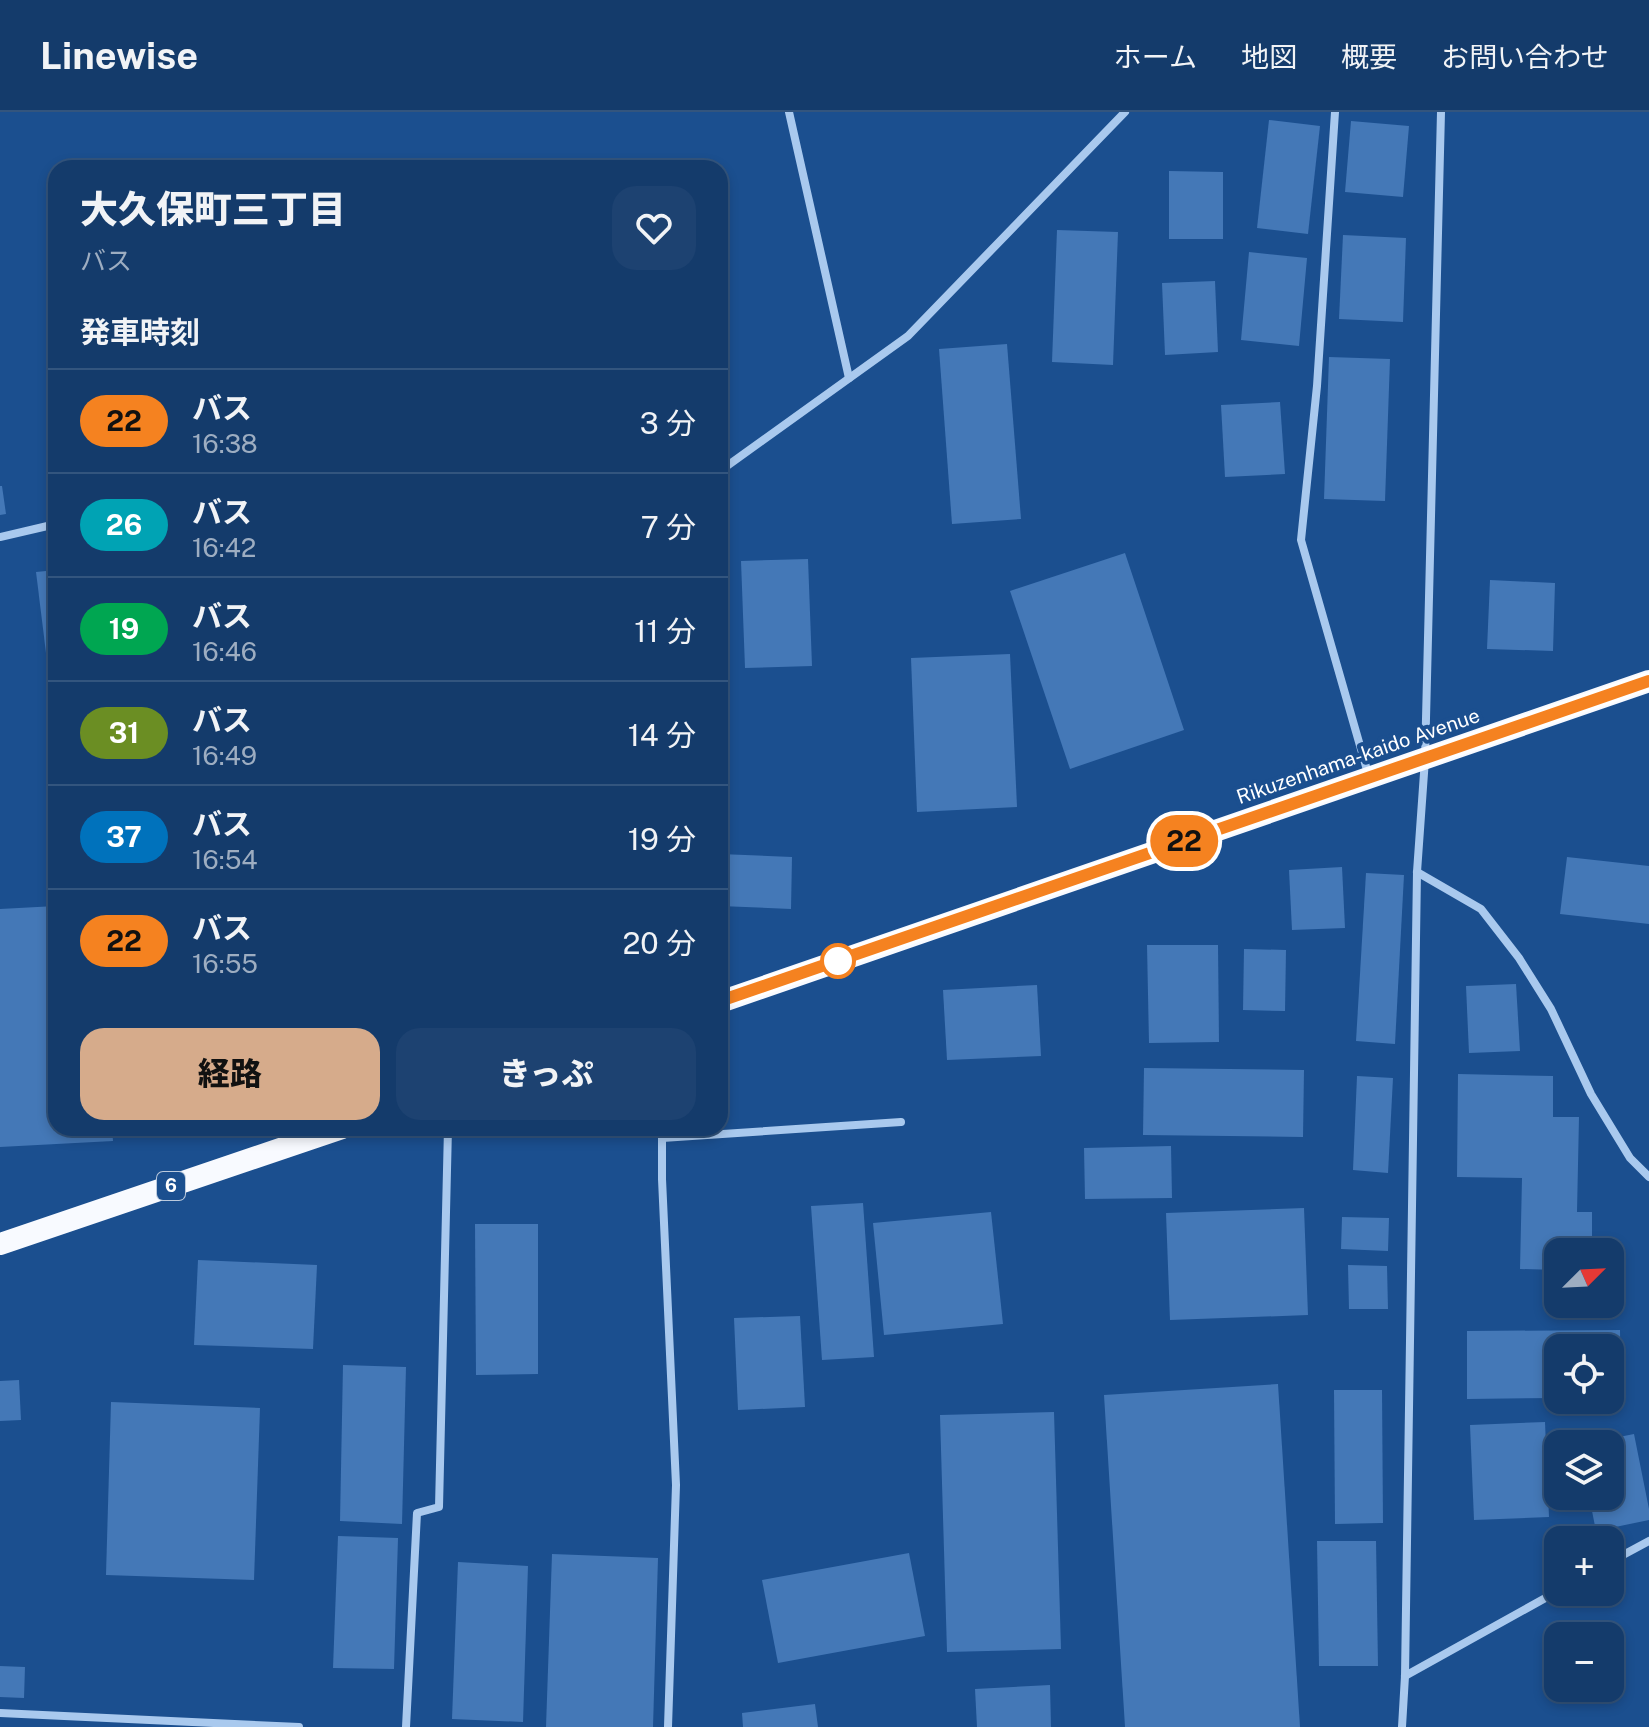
<!DOCTYPE html>
<html lang="ja">
<meta charset="utf-8">
<style>
:root{--surface:#143b6b;--page:#1d4271;--text:#f1f3f6;--muted:#9dadc1;--line:#33557e;--accent:#d6ab8b}
body{margin:0;font-family:"Public Sans","Noto Sans JP",sans-serif;background:var(--page);color:var(--text);height:100vh;display:flex;flex-direction:column;font-size:30px;white-space:nowrap}
*{box-sizing:border-box;margin:0}
p{font-size:26px;color:var(--muted)}
.icon{flex:none;width:44px;height:44px;fill:none;stroke:currentColor;stroke-width:2;stroke-linecap:round;stroke-linejoin:round}
.map{position:relative;flex:1;overflow:hidden}
.panel{position:absolute;left:48px;top:48px;width:680px;height:976px;display:flex;flex-direction:column;background:var(--surface);border-radius:24px;box-shadow:0 4px 12px #0003,0 0 0 2px var(--line)}
.panel>*{flex:none}
.badge{padding:0 16px;border-radius:26px;font-size:28px;line-height:52px}
.needle{width:52px;rotate:66deg}
.controls{position:absolute;left:1544px;top:1126px;display:grid;gap:16px}
.controls a{display:grid;place-items:center;width:80px;height:80px;border-radius:16px;background:var(--surface);box-shadow:0 4px 12px #0003,0 0 0 2px var(--line);font-size:40px}
.map>.badge{position:absolute;translate:-50% -50%;box-shadow:0 0 0 4px #fff}
h2{padding:0 32px;font-size:30px;line-height:72px}
.round{display:grid;place-items:center;flex:none;width:84px;height:84px;border-radius:24px;background:var(--page)}
.summary{display:flex;align-items:center;justify-content:space-between;height:136px;padding:0 32px}
h1{font-size:38px;font-weight:800;line-height:60px}
.cta{display:flex;gap:16px;margin-top:auto;padding:16px 32px}
.cta a{flex:1;height:92px;border-radius:24px;background:var(--accent);color:#111;font-size:32px;font-weight:800;line-height:92px;text-align:center}
.cta a+a{background:var(--page);color:var(--text)}
ul{padding:0;list-style:none}
li{display:flex;align-items:center;gap:24px;height:104px;padding:0 32px;border-top:2px solid var(--line)}
li div{flex:1}
li b{display:block;font-size:30px}
li em{font-style:normal}
li .badge{min-width:88px;font-weight:700;text-align:center}
header{display:flex;align-items:center;gap:48px;box-sizing:border-box;height:112px;padding:0 40px;background:var(--surface);border-bottom:2px solid var(--line)}
header strong{font-size:38px}
nav{display:flex;gap:44px;margin-inline-start:auto;font-size:28px}
.map>svg:first-child{display:block}
.building{fill:#4478b7}
.lines{fill:none;stroke-linecap:round;stroke-linejoin:round}
.minor{stroke:#a9c9ee;stroke-width:8}
.trunk{stroke:#f8faff;stroke-width:22}
.line-casing{stroke:#fff;stroke-width:18}
.line{stroke:#f58220;stroke-width:12}
.stop-dot{fill:#fff;stroke:#f58220;stroke-width:4}
.labels{text-anchor:middle;stroke-width:8;stroke-linejoin:round;paint-order:stroke}
.shield{fill:#1b4f8f;stroke:#bbcadd;stroke-width:2}
.shield-label{font-size:18px;font-weight:bold;fill:#fff}
.street-label{font-size:20px;fill:#fff;stroke:#1b4f8f}
</style>
<header>
<strong>Linewise</strong>
<nav><a>ホーム</a><a>地図</a><a>概要</a><a>お問い合わせ</a></nav>
</header>
<div class="map">
<svg width="1649" height="1615" viewBox="0 0 1649 1615">
<rect width="100%" height="100%" fill="#1b4f8f"/>
<!-- building -->
<g class="building">
<polygon points="1269,8 1320,14 1308,122 1257,116"/>
<polygon points="1351,9 1409,14 1403,85 1345,80"/>
<polygon points="1169,59 1223,60 1223,127 1169,127"/>
<polygon points="1057,118 1118,120 1113,253 1052,250"/>
<polygon points="1343,123 1406,126 1403,210 1339,207"/>
<polygon points="1249,140 1307,146 1299,234 1241,228"/>
<polygon points="1215,169 1218,240 1165,243 1162,171"/>
<polygon points="1007,232 1021,407 952,412 939,237"/>
<polygon points="1329,245 1390,247 1385,389 1324,387"/>
<polygon points="1280,290 1285,362 1225,365 1221,293"/>
<polygon points="0,374 2,374 6,402 0,403"/>
<polygon points="1125,441 1184,618 1070,657 1010,479"/>
<polygon points="808,447 812,554 745,556 741,449"/>
<polygon points="56,458 56,548 47,549 36,460"/>
<polygon points="1490,468 1555,471 1553,539 1487,537"/>
<polygon points="1010,542 1017,695 917,700 911,546"/>
<polygon points="56,576 56,669 52,669 50,577"/>
<polygon points="720,742 792,745 791,797 720,794"/>
<polygon points="1567,745 1649,754 1649,812 1560,802"/>
<polygon points="1342,755 1345,816 1292,818 1289,758"/>
<polygon points="1366,761 1404,763 1395,932 1356,929"/>
<polygon points="56,794 56,1016 112,1016 113,1029 0,1035 0,797"/>
<polygon points="1147,833 1218,833 1219,930 1149,931"/>
<polygon points="1244,837 1286,838 1285,899 1243,898"/>
<polygon points="1516,872 1520,939 1469,941 1466,874"/>
<polygon points="1037,873 1041,944 947,948 943,878"/>
<polygon points="1144,956 1304,958 1303,1025 1143,1023"/>
<polygon points="1458,962 1553,964 1553,1005 1579,1005 1577,1100 1592,1100 1592,1140 1558,1140 1558,1158 1520,1157 1522,1066 1457,1065"/>
<polygon points="1357,964 1393,966 1388,1061 1353,1058"/>
<polygon points="1171,1034 1172,1086 1085,1087 1084,1036"/>
<polygon points="863,1091 874,1245 822,1248 811,1094"/>
<polygon points="1304,1096 1308,1203 1170,1208 1166,1101"/>
<polygon points="991,1100 1003,1212 884,1223 873,1111"/>
<polygon points="1342,1105 1389,1106 1388,1139 1341,1137"/>
<polygon points="475,1112 538,1112 538,1262 476,1263"/>
<polygon points="198,1148 317,1153 313,1237 194,1233"/>
<polygon points="1348,1153 1387,1154 1388,1197 1349,1197"/>
<polygon points="800,1204 805,1295 738,1298 734,1206"/>
<polygon points="1620,1218 1621,1285 1610,1285 1610,1236 1558,1236 1558,1286 1467,1287 1467,1219"/>
<polygon points="343,1253 406,1255 402,1412 340,1409"/>
<polygon points="19,1268 21,1308 0,1309 0,1269"/>
<polygon points="1278,1272 1300,1615 1125,1615 1104,1283"/>
<polygon points="1334,1278 1382,1278 1383,1411 1335,1412"/>
<polygon points="111,1290 260,1296 254,1468 106,1463"/>
<polygon points="1054,1300 1061,1537 947,1540 940,1303"/>
<polygon points="1545,1310 1549,1405 1474,1408 1470,1313"/>
<polygon points="1634,1322 1649,1397 1649,1408 1596,1419 1589,1384 1610,1384 1610,1332 1589,1332 1589,1331"/>
<polygon points="338,1424 398,1426 394,1557 333,1556"/>
<polygon points="1317,1429 1376,1429 1378,1554 1319,1554"/>
<polygon points="909,1441 925,1524 778,1551 762,1468"/>
<polygon points="552,1442 658,1446 653,1615 546,1615"/>
<polygon points="458,1450 528,1454 523,1610 452,1607"/>
<polygon points="0,1554 25,1555 24,1586 0,1585"/>
<polygon points="1050,1573 1051,1615 977,1615 975,1577"/>
<polygon points="815,1592 818,1615 743,1615 742,1601"/>
</g>
<g class="lines">
<!-- minor -->
<g class="minor">
<polyline points="789,0 849,266"/>
<polyline points="1335,0 1317,274 1301,428 1369,665"/>
<polyline points="720,359 908,224 1125,0"/>
<polyline points="0,425 56,412"/>
<polyline points="1417,760 1481,797 1519,846 1551,897 1591,982 1630,1046 1649,1065"/>
<polyline points="662,1016 662,1067 676,1373 668,1615"/>
<polyline points="662,1026 901,1010"/>
<polyline points="1610,1450 1649,1429"/>
<polyline points="1405,1564 1558,1479"/>
<polyline points="0,1601 299,1615"/>
<polyline points="406,1615 417,1401 439,1395 448,1016"/>
<polyline points="1402,1615 1405,1564 1417,760 1425,647 1441,0"/>
</g>
<!-- trunk -->
<g class="trunk">
<polyline points="720,890 1649,569"/>
<polyline points="0,1132 342,1016"/>
</g>
</g>
<g class="lines">
<defs>
<polyline id="line" points="720,889 1649,569"/>
</defs>
<!-- line casing -->
<use href="#line" class="line-casing"/>
<!-- line -->
<use href="#line" class="line"/>
</g>
<!-- markers -->
<circle class="stop-dot" cx="838" cy="849" r="16"/>
<g class="labels">
<!-- shield labels -->
<rect class="shield" x="157" y="1060" width="28" height="28" rx="6"/>
<g class="shield-label">
<text x="171" y="1080">6</text>
</g>
<!-- street labels -->
<g class="street-label">
<text transform="translate(1358 644) rotate(-19)" y="7">Rikuzenhama-kaido Avenue</text>
</g>
</g>
</svg>
<div class="controls">
<a><svg class="needle" viewBox="-14 -14 28 28"><path d="M0-13l5 13h-10z" fill="#e53935"/><path d="M0 13l5-13h-10z" fill="#9dadc1"/></svg></a>
<a><svg class="icon" aria-label="locate" viewBox="0 0 24 24"><circle cx="12" cy="12" r="6"/><path d="M12 2v4M12 18v4M2 12h4M18 12h4"/></svg></a>
<a><svg class="icon" aria-label="layers" viewBox="0 0 24 24"><path d="M12 4l9 5-9 5-9-5zM3 14l9 5 9-5"/></svg></a>
<a>+</a>
<a>−</a>
</div>
<b class="badge" style="left:1184px;top:729px;background:#f58220;color:#111">22</b>
<section class="panel">
<div class="summary"><div><h1>大久保町三丁目</h1><p>バス</p></div><a class="round"><svg class="icon" aria-label="heart" viewBox="0 0 24 24"><path d="M12 20l-8-8c-3-5 5-10 8-4 3-6 11-1 8 4z"/></svg></a></div>
<h2>発車時刻</h2>
<ul>
<li><span class="badge" style="background:#f58220;color:#111">22</span><div><b>バス</b><p>16:38</p></div><em>3 分</em></li>
<li><span class="badge" style="background:#00a3b4;color:#fff">26</span><div><b>バス</b><p>16:42</p></div><em>7 分</em></li>
<li><span class="badge" style="background:#00a651;color:#fff">19</span><div><b>バス</b><p>16:46</p></div><em>11 分</em></li>
<li><span class="badge" style="background:#6b8e23;color:#fff">31</span><div><b>バス</b><p>16:49</p></div><em>14 分</em></li>
<li><span class="badge" style="background:#0072bc;color:#fff">37</span><div><b>バス</b><p>16:54</p></div><em>19 分</em></li>
<li><span class="badge" style="background:#f58220;color:#111">22</span><div><b>バス</b><p>16:55</p></div><em>20 分</em></li>
</ul>
<div class="cta"><a>経路</a><a>きっぷ</a></div>
</section>
</div>
